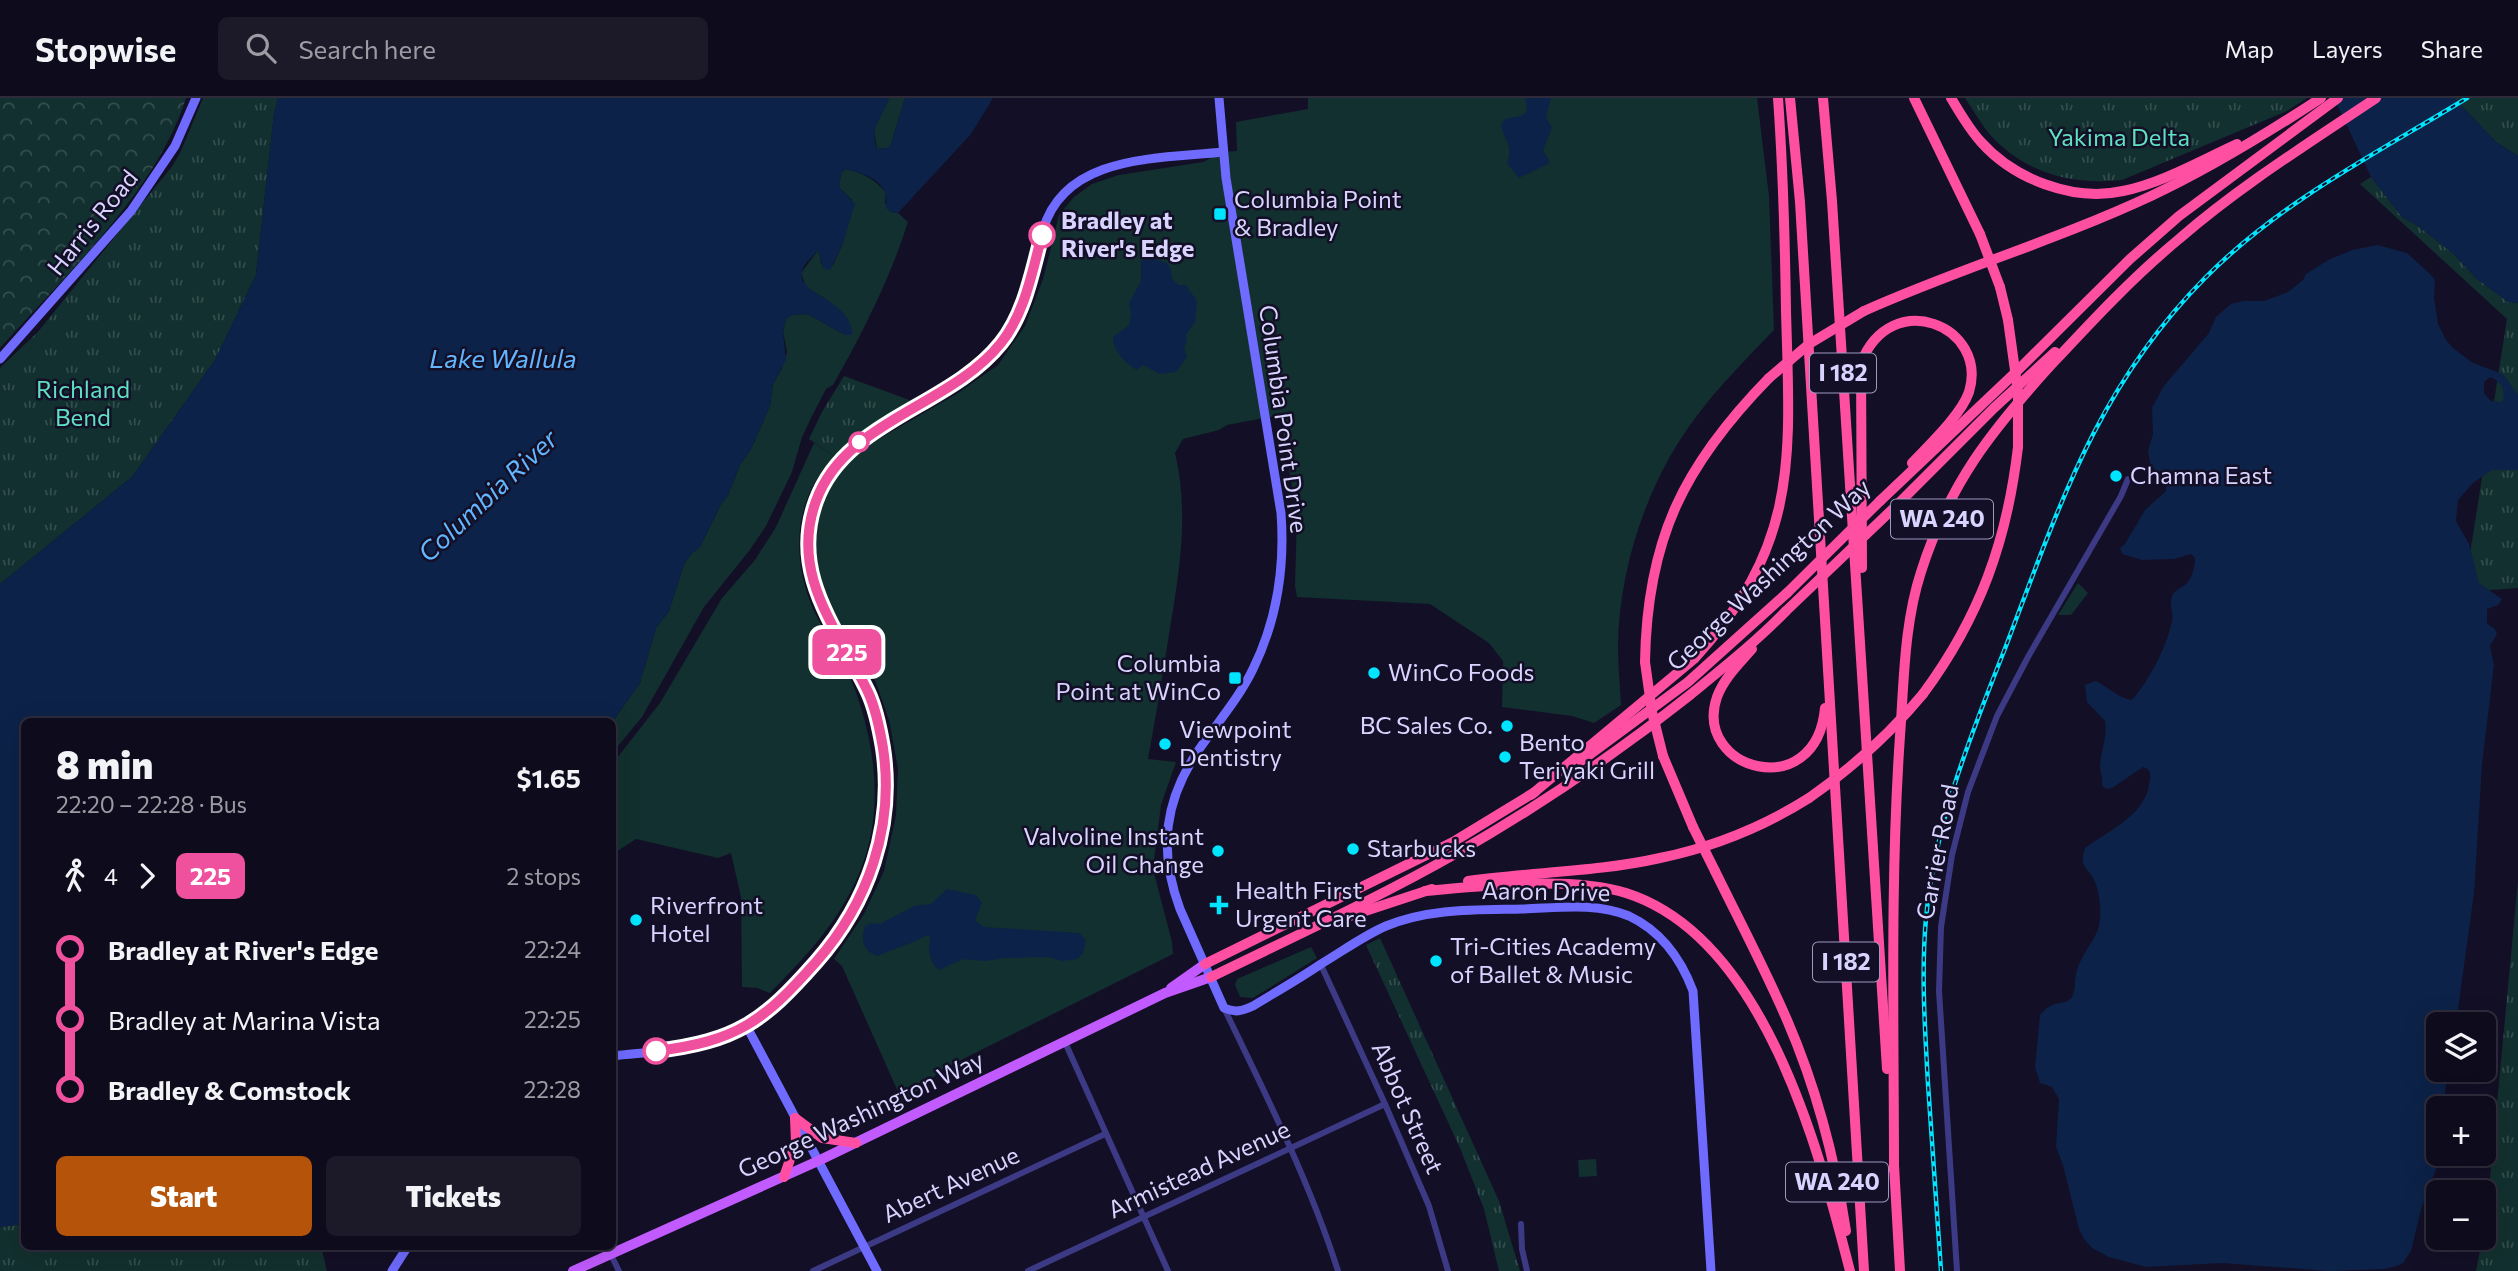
<!DOCTYPE html>
<meta charset="utf-8">
<style>
:root{--surface:#0e0b1c;--page:#1c1929;--text:#f1f3f6;--muted:#9b9ba3;--line:#2e2b3b;--accent:#b45309}
body{margin:0;font-family:Commissioner,sans-serif;background:var(--page);color:var(--text);height:100vh;display:flex;flex-direction:column;font-size:26px;white-space:nowrap}
*{box-sizing:border-box;margin:0}
p{font-size:23px;color:var(--muted)}
.icon{flex:none;width:38px;height:38px;fill:none;stroke:currentColor;stroke-width:2;stroke-linecap:round;stroke-linejoin:round}
.map{position:relative;flex:1;overflow:hidden}
.drawer{position:absolute;left:21px;top:620px;width:595px;height:532px;display:flex;flex-direction:column;background:var(--surface);border-radius:10px;box-shadow:0 7px 28px #0002,0 0 0 2px var(--line)}
.drawer>*{flex:none}
.badge{padding:0 14px;border-radius:10px;font-size:24px;line-height:46px}
.buttons{position:absolute;left:2426px;top:914px;display:grid;gap:14px}
.buttons a{display:grid;place-items:center;width:70px;height:70px;border-radius:10px;background:var(--surface);box-shadow:0 7px 28px #0002,0 0 0 2px var(--line);font-size:35px}
.map>.badge{position:absolute;translate:-50% -50%;box-shadow:0 0 0 4px #fff}
.legs{display:flex;align-items:center;gap:10px;height:77px;padding:0 35px;font-size:23px}
.legs p{margin-inline-start:auto}
.summary{display:flex;align-items:center;justify-content:space-between;height:119px;padding:0 35px}
h1{font-size:38px;font-weight:800;line-height:52px}
.action{display:flex;gap:14px;margin-top:auto;padding:14px 35px}
.action a{flex:1;height:80px;border-radius:10px;background:var(--accent);color:#fff;font-size:28px;font-weight:800;line-height:80px;text-align:center}
.action a+a{background:var(--page);color:var(--text)}
ul{padding:0 35px;list-style:none}
li{display:flex;align-items:center;gap:24px;height:70px;font-size:26px}
li i{display:grid;place-items:center;width:10px;height:100%;margin:0 9px;background:currentColor}
li i::after{content:'';width:18px;height:18px;margin:-9px;border:5px solid;border-radius:50%;background:var(--surface)}
li p{margin-inline-start:auto}
li:first-child i{background:linear-gradient(#0000 50%,currentColor 0)}
li:last-child i{background:linear-gradient(currentColor 50%,#0000 0)}
header{display:flex;align-items:center;gap:42px;box-sizing:border-box;height:98px;padding:0 35px;background:var(--surface);border-bottom:2px solid var(--line)}
header strong{font-size:33px}
nav{display:flex;gap:38px;margin-inline-start:auto;font-size:24px}
.search{width:490px;height:63px;background:var(--page);display:flex;align-items:center;gap:18px;box-sizing:border-box;padding:0 24px;border-radius:10px;color:var(--muted);font-size:26px}
.map>svg:first-child{display:block}
.green{fill:#12302f}
.forest{fill:url(#forest-crowns)}
.park{fill:url(#park-tufts)}
.water{fill:#0c2248;fill-rule:evenodd}
.lines{fill:none;stroke-linecap:round;stroke-linejoin:round}
.street{stroke:#3d3a85;stroke-width:6}
.secondary{stroke:#6f6bff;stroke-width:9}
.primary{stroke:#c25bff;stroke-width:10}
.highway{stroke:#ff4fa3;stroke-width:10}
.rail-casing{stroke:#00e5ff;stroke-width:4.5}
.rail{stroke:#130f26;stroke-width:2;stroke-dasharray:5;stroke-linecap:butt}
.highway-bridge{stroke:#ff4fa3;stroke-width:10}
.line-1-casing{stroke:#fff;stroke-width:16}
.line-1{stroke:#ef519e;stroke-width:10}
.poi-dot{fill:#00e5ff;stroke:#130f26;stroke-width:2.5}
.stop-1-dot{fill:#fff;stroke:#ef519e;stroke-width:3.5}
.labels{text-anchor:middle;stroke-width:5;stroke-linejoin:round;paint-order:stroke}
.shield{fill:#130f26;stroke:#9e99be;stroke-width:2}
.shield-label{font-size:23px;font-weight:bold;fill:#d9d4ff}
.park-label{font-size:24px;fill:#5fe0c0;stroke:#130f26}
.poi-label{font-size:24px;fill:#d9d4ff;stroke:#130f26;text-anchor:start}
.stop-label{font-size:24px;font-weight:bold;fill:#d9d4ff;stroke:#130f26;text-anchor:start}
.street-label{font-size:24px;fill:#d9d4ff;stroke:#130f26}
.water-label{font-size:26px;font-style:italic;fill:#62b6ff;stroke:#130f26}
</style>
<header>
<strong>Stopwise</strong>
<div class="search"><svg class="icon" aria-label="search" viewBox="0 0 24 24"><circle cx="10" cy="10" r="6"/><path d="M15 15l6 6"/></svg>Search here</div>
<nav><a>Map</a><a>Layers</a><a>Share</a></nav>
</header>
<div class="map">
<svg width="2518" height="1173" viewBox="0 0 2518 1173">
<defs>
<pattern id="forest-crowns" width="20" height="18" patternUnits="userSpaceOnUse" patternTransform="scale(1.75)"><rect width="20" height="18" fill="#12302f"/><path d="M2 6a3 3 0 1 1 6 0M12 15a3 3 0 1 1 6 0" fill="none" stroke="#344d4e"/></pattern>
<pattern id="park-tufts" width="24" height="20" patternUnits="userSpaceOnUse" patternTransform="scale(1.75)"><rect width="24" height="20" fill="#12302f"/><path d="M3 7l-1-3M5 7V3M7 7l1-3M15 17l-1-3M17 17v-4M19 17l1-3" fill="none" stroke="#344d4e"/></pattern>
</defs>
<rect width="100%" height="100%" fill="#130f26"/>
<!-- green -->
<g class="green">
<polygon points="203,0 262,0 84,198 0,270 38,234 171,70 180,55"/>
<polygon points="889,0 905,0 891,46 887,50 877,51 874,32"/>
<path d="M 1308,0 L 1757,0 L 1769,98 L 1774,232 C 1747,260 1719,288 1696,319 C 1648,382 1619,469 1618,548 C 1618,567 1620,587 1621,607 L 1594,625 L 1572,618 L 1502,609 L 1503,563 L 1489,545 L 1430,506 L 1297,499 L 1295,488 L 1297,418 L 1280,317 L 1227,327 L 1219,332 L 1183,341 L 1175,355 C 1189,413 1180,471 1170,530 C 1163,574 1156,618 1148,661 L 1176,664 L 1161,707 L 1153,771 L 1172,844 L 1173,856 L 943,971 L 903,1005 L 842,868 L 834,861 L 864,816 L 884,773 L 896,717 L 898,671 L 889,622 L 875,582 L 833,514 L 816,476 L 814,436 L 823,401 L 843,365 L 872,345 L 958,295 L 998,267 L 1025,228 L 1043,181 L 1059,117 L 1074,99 L 1092,86 L 1119,77 L 1203,64 L 1223,54 L 1237,53 L 1236,24 L 1308,11 Z"/>
<path d="M 846,71 C 863,75 875,81 886,95 L 885,105 L 891,114 L 898,115 L 908,124 C 890,181 862,236 833,287 L 826,291 L 812,318 L 802,339 L 792,374 L 766,428 L 749,453 L 704,509 L 642,619 L 613,654 L 613,623 L 640,585 L 656,530 L 669,513 L 684,466 L 692,455 L 700,449 L 721,406 L 728,397 L 740,367 L 751,351 L 770,308 L 773,286 L 782,270 L 787,254 L 783,234 L 786,221 L 791,217 L 808,216 L 845,237 L 824,200 L 806,189 L 801,175 L 819,151 L 821,166 L 833,167 L 843,145 L 852,102 L 839,89 L 841,75 Z"/>
<path d="M 814,345 L 835,359 C 829,367 821,375 815,384 C 791,427 796,478 818,521 C 828,541 842,560 851,581 C 874,639 885,708 862,768 C 842,821 808,856 770,895 L 757,890 L 742,889 L 741,799 L 731,755 L 718,760 L 636,741 L 613,756 L 613,665 L 660,605 L 722,500 L 755,462 L 776,429 Z"/>
<polygon points="2078,485 2088,495 2071,517 2058,517"/>
<polygon points="1311,849 1317,860 1253,900 1240,899 1235,887 1237,881"/>
<polygon points="1596,1061 1597,1078 1579,1079 1578,1062"/>
</g>
<!-- forest -->
<path class="forest" d="M 0,0 L 186,0 C 157,93 64,178 0,250 Z"/>
<!-- park -->
<g class="park">
<polygon points="234,0 278,0 274,16 256,177 215,262 132,379 0,486 0,270 38,234 171,70"/>
<path d="M 1965,0 L 2307,0 L 2287,13 L 2122,82 C 2073,87 2028,76 1993,40 C 1982,28 1974,13 1965,0 Z"/>
<polygon points="2454,0 2518,0 2518,58 2496,44"/>
<polygon points="2371,79 2402,119 2418,128 2454,156 2476,180 2508,204 2518,205 2518,490 2464,494 2507,221 2360,86"/>
<polygon points="844,278 912,303 859,336 835,359 809,341 822,314"/>
<polygon points="2518,783 2518,1173 2476,1173 2486,1122"/>
<polygon points="1380,840 1499,1103 1520,1173 1499,1173 1484,1111 1460,1050 1366,847"/>
<polygon points="24,1126 24,1148 321,1148 327,1173 0,1173 0,1129"/>
</g>
<!-- water -->
<g class="water">
<path d="M 278,0 L 889,0 C 883,20 869,27 877,51 L 887,50 L 891,46 L 905,0 L 993,0 L 971,36 L 898,115 L 891,114 L 886,110 C 886,106 887,102 886,98 C 883,81 860,74 846,71 L 841,75 L 839,89 L 855,106 L 843,145 L 830,172 L 823,170 L 818,152 C 813,159 804,165 802,173 C 795,197 853,201 852,237 L 845,237 L 808,216 L 792,217 L 786,221 L 783,234 L 786,262 L 773,286 L 770,308 L 751,351 L 740,367 L 728,397 L 721,406 L 700,449 L 692,455 L 684,466 L 669,513 L 656,530 L 640,585 L 613,623 L 24,623 L 24,1126 L 0,1129 L 0,486 L 132,379 L 215,262 L 256,177 L 274,16 Z"/>
<path d="M 1525,0 L 1551,0 L 1546,19 L 1552,30 L 1543,52 L 1549,62 L 1548,66 L 1519,80 L 1507,65 C 1514,46 1504,43 1501,28 L 1505,21 C 1520,17 1531,21 1525,0 Z"/>
<polygon points="2334,0 2454,0 2496,44 2518,58 2518,205 2508,204 2476,180 2454,156 2418,128 2402,119 2371,79"/>
<path d="M 2378,147 L 2407,155 L 2431,177 L 2435,182 L 2434,200 L 2438,226 L 2446,242 L 2453,250 L 2473,265 L 2503,276 L 2518,297 L 2518,372 L 2492,372 L 2473,385 L 2458,402 L 2456,423 L 2469,446 L 2479,485 L 2502,501 L 2498,507 L 2487,511 L 2487,526 L 2494,530 L 2497,536 L 2490,548 L 2494,567 L 2482,666 L 2474,795 L 2456,926 L 2438,926 L 2438,971 L 2448,971 L 2443,1010 L 2438,1010 L 2438,1055 L 2441,1055 L 2440,1061 L 2422,1108 L 2411,1153 L 2403,1165 L 2397,1168 L 2383,1171 L 2329,1173 L 2222,1165 L 2146,1169 L 2109,1159 L 2092,1150 L 2084,1141 L 2079,1131 L 2063,1067 L 2056,1049 L 2059,1001 L 2052,989 L 2040,985 L 2035,969 L 2040,917 C 2043,914 2047,909 2052,907 C 2059,904 2067,906 2072,899 C 2076,892 2074,880 2077,872 C 2081,860 2088,850 2095,838 C 2103,825 2101,799 2095,784 C 2089,769 2078,771 2085,750 C 2108,733 2144,718 2149,687 C 2150,680 2152,678 2148,671 L 2143,669 L 2112,690 L 2106,691 L 2102,687 C 2103,680 2101,677 2100,670 C 2100,654 2108,639 2105,623 L 2087,604 L 2085,587 L 2096,583 C 2108,589 2118,600 2132,602 C 2149,583 2167,548 2172,523 C 2174,514 2168,505 2173,496 C 2176,491 2182,490 2186,486 C 2192,480 2195,468 2195,460 L 2191,456 L 2174,461 L 2142,462 L 2122,456 L 2120,450 L 2125,446 L 2145,412 L 2166,393 L 2166,386 L 2150,365 L 2148,353 L 2153,336 L 2152,310 L 2163,289 L 2209,235 L 2216,219 L 2231,206 L 2243,203 L 2264,203 L 2288,194 L 2303,182 L 2306,176 L 2328,162 L 2352,152 ZM 2490,279 C 2501,283 2507,293 2502,304 L 2491,303 L 2484,295 L 2484,284 Z"/>
<path d="M 1146,158 L 1167,165 L 1171,172 L 1172,181 L 1179,187 L 1186,187 L 1197,203 L 1195,224 L 1186,237 L 1187,243 L 1184,249 L 1187,259 L 1176,274 L 1160,276 L 1143,267 L 1137,272 C 1125,265 1113,253 1113,239 L 1129,227 L 1131,216 L 1129,205 L 1141,183 L 1141,163 Z"/>
<path d="M 947,791 L 976,797 L 982,805 L 975,822 L 984,829 L 1080,835 L 1086,843 L 1083,855 L 1077,861 L 1062,863 L 1048,859 L 1005,860 L 985,863 L 963,861 L 939,872 C 929,865 928,850 930,838 L 925,838 C 910,847 894,850 878,858 C 864,854 860,842 865,828 L 871,825 L 880,826 L 914,808 L 931,806 Z"/>
</g>
<g class="lines">
<!-- street -->
<g class="street">
<polyline points="1321,867 1385,1006 1429,1108 1448,1173"/>
<path d="M 1224,910 C 1265,995 1309,1082 1338,1173"/>
<polyline points="1064,942 1168,1173"/>
<polyline points="1521,1126 1522,1151 1527,1173"/>
<polyline points="610,1155 619,1173"/>
<polyline points="813,1173 1105,1036"/>
<polyline points="1028,1173 1385,1006"/>
<polyline points="1957,1173 1939,893 1941,829 1952,757 1968,694 1997,618 2028,559 2121,398 2128,381"/>
</g>
<!-- secondary -->
<g class="secondary">
<path d="M 1219,0 L 1226,80 L 1281,415 C 1285,469 1277,522 1253,571 C 1239,600 1218,624 1200,650 C 1164,702 1158,752 1180,811 L 1224,910 C 1235,915 1242,913 1253,908 C 1276,894 1299,881 1321,866 C 1343,853 1363,838 1386,828 C 1430,810 1476,812 1523,811 C 1557,810 1596,804 1629,818 C 1661,833 1681,861 1693,893 L 1711,1173"/>
<polyline points="0,261 131,113 175,48 196,0"/>
<polyline points="747,929 877,1173"/>
<path d="M 612,958 C 656,953 708,953 747,929 C 771,915 791,892 809,871 C 824,855 838,838 850,820 C 889,756 897,667 870,597 C 847,538 795,489 810,421 C 833,318 956,317 1007,238 C 1027,206 1033,168 1043,132 C 1065,56 1159,61 1223,54"/>
<polyline points="392,1173 408,1148"/>
</g>
<!-- primary -->
<g class="primary">
<polyline points="1171,890 1205,866"/>
<polyline points="573,1173 818,1063 1165,895 1211,879"/>
</g>
<!-- highway -->
<g class="highway">
<polyline points="1790,0 1800,104 1864,1173"/>
<polyline points="1823,0 1832,103 1887,971"/>
<polyline points="1914,0 1980,136"/>
<path d="M 1951,0 C 1960,15 1969,31 1981,44 C 2014,81 2073,104 2123,93 C 2162,85 2200,63 2237,46"/>
<polyline points="2000,189 2008,222"/>
<path d="M 1864,213 C 1958,171 2057,142 2151,98 C 2211,70 2266,36 2321,0"/>
<polyline points="1880,403 2015,275 2130,161 2179,118 2338,0"/>
<polyline points="1898,406 1994,310 2055,254"/>
<path d="M 1862,470 L 1861,265 C 1891,188 1989,228 1969,294 C 1961,317 1929,347 1912,365"/>
<path d="M 1752,551 C 1739,566 1724,580 1717,599 C 1692,672 1816,707 1825,610"/>
<path d="M 1645,564 C 1647,441 1684,367 1769,280"/>
<path d="M 1923,596 C 1980,519 2007,443 2018,349"/>
<polyline points="1663,658 1693,729"/>
<polyline points="1581,663 1688,584 1787,495"/>
<path d="M 1531,697 L 1694,561 C 1800,446 1790,359 1786,213 C 1785,142 1783,71 1778,0"/>
<path d="M 1715,773 C 1739,822 1765,871 1787,922 C 1816,989 1835,1061 1846,1133"/>
<path d="M 1468,783 C 1532,774 1598,774 1660,760 C 1713,749 1763,729 1809,700"/>
<path d="M 1425,793 C 1484,788 1571,778 1626,795 C 1764,839 1818,1049 1850,1173"/>
<polyline points="1341,821 1432,791"/>
<polyline points="1205,866 1453,744 1535,694"/>
<path d="M 1211,879 C 1293,839 1378,800 1457,755 C 1539,708 1617,655 1690,597 C 1723,570 1757,543 1786,513"/>
<polyline points="795,1020 822,1040 856,1045"/>
<polyline points="1894,1067 1900,1173"/>
<path d="M 1894,1072 C 1894,927 1890,782 1900,638 C 1904,584 1904,526 1921,474 C 1949,386 1991,333 2052,266 C 2093,222 2133,179 2179,141 C 2240,88 2309,45 2376,0"/>
<polyline points="784,1079 796,1044 795,1020"/>
</g>
<defs>
<path id="rail" d="M 1941,1173 C 1937,1111 1932,1048 1928,986 C 1925,931 1921,876 1926,820 C 1935,724 1971,637 2006,548 C 2059,409 2097,289 2205,180 C 2280,104 2377,55 2467,0"/>
</defs>
<!-- rail casing -->
<use href="#rail" class="rail-casing"/>
<!-- rail -->
<use href="#rail" class="rail"/>
<!-- highway-bridge -->
<g class="highway-bridge">
<polyline points="1980,136 2000,189"/>
<polyline points="2008,222 2018,294 2018,349"/>
<polyline points="1769,280 1809,246 1864,213"/>
<polyline points="1787,495 1880,403"/>
<polyline points="1786,513 1898,406"/>
<polyline points="1645,564 1652,614 1663,658"/>
<path d="M 1809,700 C 1852,670 1889,637 1923,596"/>
<polyline points="1693,729 1715,773"/>
</g>
</g>
<g class="lines">
<defs>
<path id="line-1" d="M 656,953 C 737,943 763,924 816,864 C 868,805 895,729 883,650 C 880,632 876,611 868,594 C 838,531 789,477 816,403 C 845,322 950,309 1001,245 C 1025,215 1032,174 1042,137"/>
</defs>
<!-- line-1 casing -->
<use href="#line-1" class="line-1-casing"/>
<!-- line-1 -->
<use href="#line-1" class="line-1"/>
</g>
<!-- markers -->
<g class="poi-dot">
<rect x="1213" y="109" width="14" height="14" rx="3.5"/>
<circle cx="2116" cy="378" r="7"/>
<circle cx="1374" cy="575" r="7"/>
<rect x="1228" y="573" width="14" height="14" rx="3.5"/>
<circle cx="1507" cy="628" r="7"/>
<circle cx="1165" cy="646" r="7"/>
<circle cx="1505" cy="659" r="7"/>
<circle cx="1353" cy="751" r="7"/>
<circle cx="1218" cy="753" r="7"/>
<path d="M1215.5 796.5h7v7h7v7h-7v7h-7v-7h-7v-7h7z"/>
<circle cx="636" cy="822" r="7"/>
<circle cx="1436" cy="863" r="7"/>
</g>
<g class="stop-1-dot">
<circle cx="1042" cy="137" r="12"/>
<circle cx="859" cy="344" r="9"/>
<circle cx="656" cy="953" r="12"/>
</g>
<g class="labels">
<!-- shield labels -->
<g class="shield">
<rect x="1810" y="255.5" width="66" height="39" rx="5"/>
<rect x="1891" y="401.5" width="102" height="39" rx="5"/>
<rect x="1813" y="844.5" width="66" height="39" rx="5"/>
<rect x="1786" y="1064.5" width="102" height="39" rx="5"/>
</g>
<g class="shield-label">
<text x="1843" y="283">I 182</text>
<text x="1942" y="429">WA 240</text>
<text x="1846" y="872">I 182</text>
<text x="1837" y="1092">WA 240</text>
</g>
<!-- park labels -->
<g class="park-label">
<text x="2119" y="48">Yakima Delta</text>
<text x="83" y="300">Richland<tspan x="83" dy="28">Bend</tspan></text>
</g>
<!-- poi labels -->
<g class="poi-label">
<text x="1234" y="110">Columbia Point<tspan x="1234" dy="28">&amp; Bradley</tspan></text>
<text x="2130" y="386">Chamna East</text>
<text x="1221" y="574" text-anchor="end">Columbia<tspan x="1221" dy="28">Point at WinCo</tspan></text>
<text x="1388" y="583">WinCo Foods</text>
<text x="1493" y="636" text-anchor="end">BC Sales Co.</text>
<text x="1179" y="640">Viewpoint<tspan x="1179" dy="28">Dentistry</tspan></text>
<text x="1519" y="653">Bento<tspan x="1519" dy="28">Teriyaki Grill</tspan></text>
<text x="1204" y="747" text-anchor="end">Valvoline Instant<tspan x="1204" dy="28">Oil Change</tspan></text>
<text x="1367" y="759">Starbucks</text>
<text x="1235" y="801">Health First<tspan x="1235" dy="28">Urgent Care</tspan></text>
<text x="650" y="816">Riverfront<tspan x="650" dy="28">Hotel</tspan></text>
<text x="1450" y="857">Tri-Cities Academy<tspan x="1450" dy="28">of Ballet &amp; Music</tspan></text>
</g>
<!-- stop labels -->
<g class="stop-label">
<text x="1061" y="131">Bradley at<tspan x="1061" dy="28">River's Edge</tspan></text>
</g>
<!-- street labels -->
<g class="street-label">
<text transform="translate(93 125) rotate(-51)" y="8">Harris Road</text>
<text transform="translate(1283 321) rotate(82)" y="8">Columbia Point Drive</text>
<text transform="translate(1769 477) rotate(-43)" y="8">George Washington Way</text>
<text transform="translate(1938 754) rotate(-79)" y="8">Carrier Road</text>
<text transform="translate(1546 794) rotate(1)" y="8">Aaron Drive</text>
<text transform="translate(1407 1010) rotate(66)" y="8">Abbot Street</text>
<text transform="translate(861 1017) rotate(-25)" y="8">George Washington Way</text>
<text transform="translate(1199 1072) rotate(-25)" y="8">Armistead Avenue</text>
<text transform="translate(951 1087) rotate(-25)" y="8">Abert Avenue</text>
</g>
<!-- water labels -->
<g class="water-label">
<text x="503" y="270">Lake Wallula</text>
<text transform="translate(488 398) rotate(-43)" y="9">Columbia River</text>
</g>
</g>
</svg>
<div class="buttons">
<a><svg class="icon" aria-label="layers" viewBox="0 0 24 24"><path d="M12 4l9 5-9 5-9-5zM3 14l9 5 9-5"/></svg></a>
<a>+</a>
<a>−</a>
</div>
<b class="badge" style="left:847px;top:554px;background:#ef519e;color:#fff">225</b>
<section class="drawer">
<div class="summary"><div><h1>8 min</h1><p>22:20 – 22:28 · Bus</p></div><b>$1.65</b></div>
<div class="legs"><svg class="icon" aria-label="walk" viewBox="0 0 24 24"><circle cx="13" cy="4" r="2"/><path d="M13 8l-2 6 4 7M11 14l-3 7M7 12l3-4h3l4 4"/></svg>4<svg class="icon" aria-label="forward" viewBox="0 0 24 24"><path d="M9 5l7 7-7 7"/></svg><b class="badge" style="background:#ef519e;color:#fff">225</b><p>2 stops</p></div>
<ul>
<li><i style="color:#ef519e"></i><b>Bradley at River's Edge</b><p>22:24</p></li>
<li><i style="color:#ef519e"></i><span>Bradley at Marina Vista</span><p>22:25</p></li>
<li><i style="color:#ef519e"></i><b>Bradley &amp; Comstock</b><p>22:28</p></li>
</ul>
<div class="action"><a>Start</a><a>Tickets</a></div>
</section>
</div>
